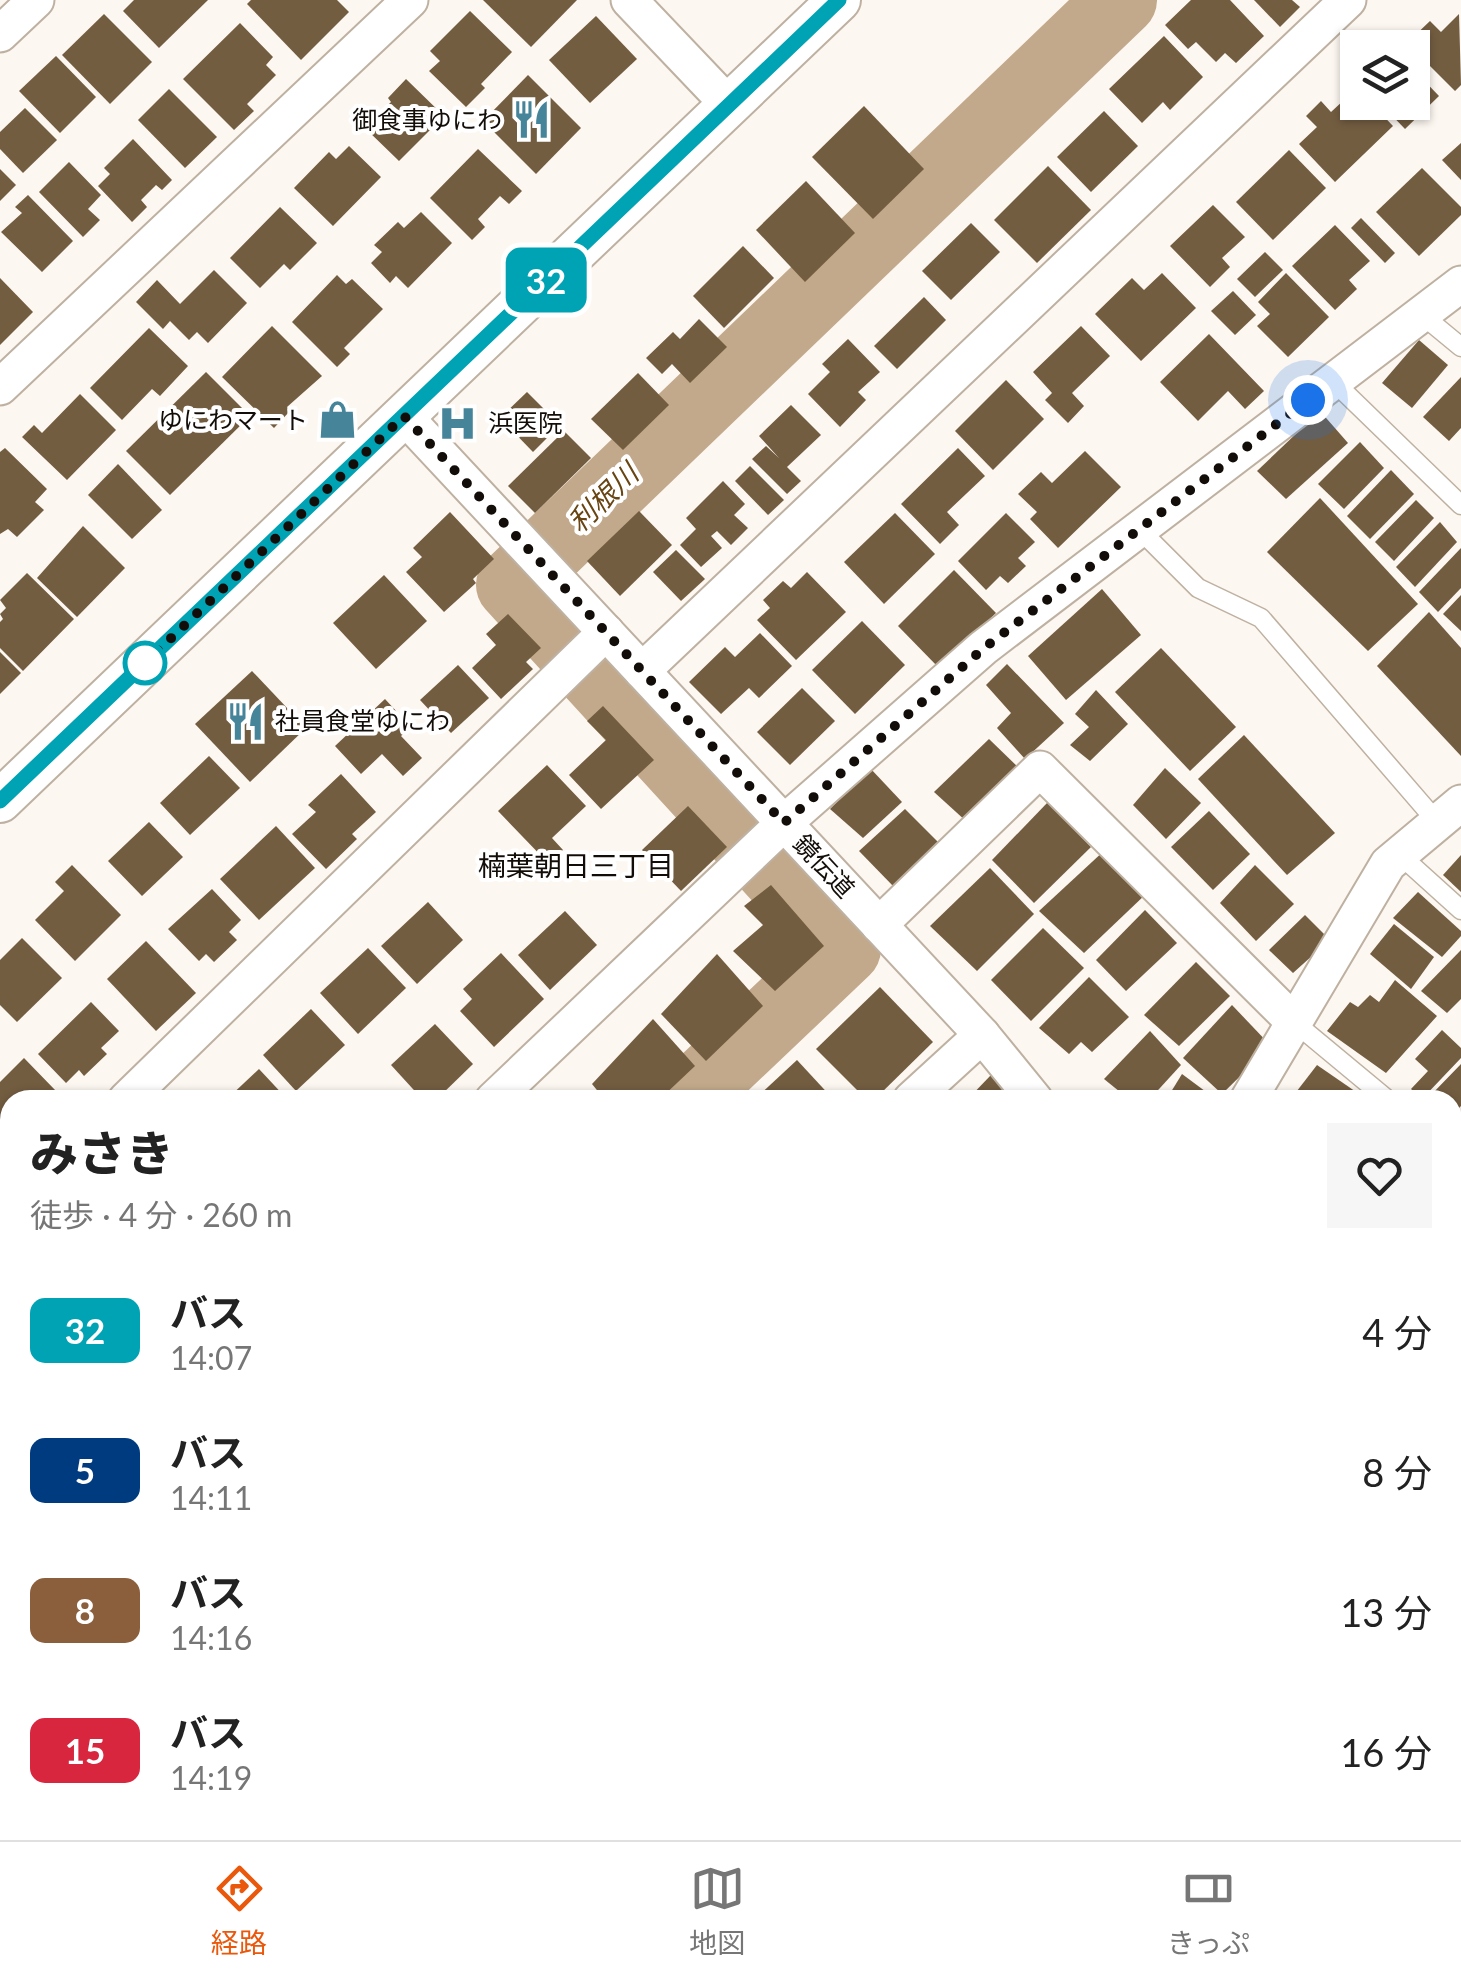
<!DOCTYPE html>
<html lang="ja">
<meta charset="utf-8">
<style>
:root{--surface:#fff;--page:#f6f6f6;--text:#222;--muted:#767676;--line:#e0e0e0;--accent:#ea580c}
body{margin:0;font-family:Lato,"Noto Sans JP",sans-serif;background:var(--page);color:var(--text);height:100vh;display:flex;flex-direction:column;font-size:38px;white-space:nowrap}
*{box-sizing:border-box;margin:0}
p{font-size:32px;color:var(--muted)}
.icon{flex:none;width:55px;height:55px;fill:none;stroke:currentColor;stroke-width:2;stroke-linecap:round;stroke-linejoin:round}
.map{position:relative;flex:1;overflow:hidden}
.drawer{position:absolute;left:0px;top:1090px;width:1462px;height:750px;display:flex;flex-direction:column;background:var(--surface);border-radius:30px 30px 0 0;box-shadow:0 2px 8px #0004}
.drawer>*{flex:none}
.badge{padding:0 20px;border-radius:15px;font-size:35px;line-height:65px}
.controls{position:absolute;left:1340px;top:30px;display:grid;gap:20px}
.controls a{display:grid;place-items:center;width:90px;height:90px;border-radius:0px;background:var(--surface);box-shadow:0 2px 8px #0004;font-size:50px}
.you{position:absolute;width:50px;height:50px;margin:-25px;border:8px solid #fff;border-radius:50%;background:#1a73e8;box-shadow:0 0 0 15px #1a73e833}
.map>.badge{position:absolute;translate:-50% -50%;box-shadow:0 0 0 5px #fff}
.round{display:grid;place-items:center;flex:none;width:105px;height:105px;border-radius:0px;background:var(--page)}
.overview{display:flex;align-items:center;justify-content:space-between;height:170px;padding:0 30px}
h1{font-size:48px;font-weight:800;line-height:75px}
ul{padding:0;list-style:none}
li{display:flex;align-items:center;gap:30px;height:140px;padding:0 30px}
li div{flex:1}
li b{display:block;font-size:38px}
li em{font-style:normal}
li .badge{min-width:110px;font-weight:700;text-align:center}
.menu{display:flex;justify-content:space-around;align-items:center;height:140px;border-top:2px solid var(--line);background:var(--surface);font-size:28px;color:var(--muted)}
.menu a{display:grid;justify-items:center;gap:5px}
.menu .active{color:var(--accent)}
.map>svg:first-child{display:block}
.green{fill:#fce5ca}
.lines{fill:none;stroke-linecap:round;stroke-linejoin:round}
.river{stroke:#c2a98b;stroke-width:72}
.building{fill:#735d41}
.service-casing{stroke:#beb1a1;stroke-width:21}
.minor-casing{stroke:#beb1a1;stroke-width:39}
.tertiary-casing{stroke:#beb1a1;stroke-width:46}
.service{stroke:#fff;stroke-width:18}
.minor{stroke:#fff;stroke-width:35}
.tertiary{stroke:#fff;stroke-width:42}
.line-casing{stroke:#fff;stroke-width:22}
.line{stroke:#00a3b4;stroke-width:15}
.walk{stroke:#120d08;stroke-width:10;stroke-dasharray:0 18}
.stop-dot{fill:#fff;stroke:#00a3b4;stroke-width:5}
.labels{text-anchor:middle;stroke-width:8;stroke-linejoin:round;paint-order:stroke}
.poi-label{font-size:25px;fill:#120d08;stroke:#fff;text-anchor:end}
.street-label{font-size:25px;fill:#120d08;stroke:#fff}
.water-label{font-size:28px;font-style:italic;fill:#684512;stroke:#fff}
.neighbourhood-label{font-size:28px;fill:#120d08;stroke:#fff}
</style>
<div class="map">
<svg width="1461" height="1840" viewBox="0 0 1461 1840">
<rect width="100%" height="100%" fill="#fdf7f1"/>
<!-- green -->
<polygon class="green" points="0,1287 10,1294 10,1830 303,1830 297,1840 0,1840"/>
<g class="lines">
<!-- river -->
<g class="river">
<polyline points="686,1100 845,949 512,585 1121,0"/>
<polyline points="319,1840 322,1830"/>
</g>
</g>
<!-- building -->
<g class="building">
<polygon points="134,0 208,0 159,48 123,11"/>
<polygon points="251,0 337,0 349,12 301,60 247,4"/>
<polygon points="483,0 577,0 531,47"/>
<polygon points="1191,0 1230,0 1264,36 1236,63 1225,53 1216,62 1196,42 1188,49 1165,25"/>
<polygon points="1254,0 1292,0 1300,7 1280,27"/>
<polygon points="470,11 512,52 481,84 485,88 466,107 429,71 440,61 430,51"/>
<polygon points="104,14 152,62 110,104 62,55"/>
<polygon points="1459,14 1461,85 1455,91 1407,43 1430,21 1441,32"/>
<polygon points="596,16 637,59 590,103 549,60"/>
<polygon points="240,23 273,57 266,65 276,75 247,104 254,111 234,130 183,79"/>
<polygon points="1164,36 1203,77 1170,110 1163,102 1142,123 1109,89"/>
<polygon points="56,56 96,97 60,133 19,91"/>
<polygon points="1412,68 1439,96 1405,129 1379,102 1412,102"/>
<polygon points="528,75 581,128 536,174 483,121"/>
<polygon points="406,79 444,116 399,161 365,128 391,102 388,98"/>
<polygon points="1358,87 1358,102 1370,102 1393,126 1335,182 1299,144 1317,127 1306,116 1321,101 1331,112"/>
<polygon points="169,89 217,137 185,168 138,120"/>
<polygon points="864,106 924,169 873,219 812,157"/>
<polygon points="25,108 57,140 23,173 0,149 0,132"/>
<polygon points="1104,111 1138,146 1091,192 1057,157"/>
<polygon points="133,139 172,180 162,190 156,185 141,200 147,207 132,222 98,186 110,174 104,168"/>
<polygon points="1461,143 1461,180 1442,160"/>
<polygon points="349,146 381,177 333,226 294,188 329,152 336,159"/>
<polygon points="478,149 522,191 509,204 500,196 478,219 485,227 472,240 430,198"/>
<polygon points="1289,150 1326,188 1273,240 1236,202"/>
<polygon points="69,162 101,195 88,209 100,220 83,237 39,192"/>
<polygon points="1048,166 1091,210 1037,263 994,220"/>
<polygon points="1422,168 1461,207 1461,215 1419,256 1376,212"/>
<polygon points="0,169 16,185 0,201"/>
<polygon points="806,181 855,233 805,282 756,230"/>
<polygon points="28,195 73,241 42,272 1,232 22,213 15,207"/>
<polygon points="1213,205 1245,237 1222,258 1230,267 1210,287 1170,246"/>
<polygon points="280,207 317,243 290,270 284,264 260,288 230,258"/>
<polygon points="421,212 452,243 408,288 396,276 390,283 371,263 382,252 374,245 398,222 404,228"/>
<polygon points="1361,218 1395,253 1385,263 1351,228"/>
<polygon points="971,223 1000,252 951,300 922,271"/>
<polygon points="1335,225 1370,261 1349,280 1357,289 1335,310 1292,266"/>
<polygon points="743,246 774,278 724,328 693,296"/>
<polygon points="1265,252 1283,270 1255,297 1237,279"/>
<polygon points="214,270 247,303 208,343 197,332 189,340 170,321 163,329 136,302 157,280 180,304"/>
<polygon points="1162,273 1196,308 1141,361 1095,314 1132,278 1144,290"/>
<polygon points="1286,273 1329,317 1288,357 1257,326 1270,314 1258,302"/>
<polygon points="337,275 346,284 352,279 383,309 344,348 350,354 337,367 292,322"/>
<polygon points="0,278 33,312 0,345"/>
<polygon points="1233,291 1256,315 1235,335 1211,311"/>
<polygon points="924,297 946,320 897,369 874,346"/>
<polygon points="699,319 727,347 690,383 672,364 662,374 646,358 673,332 680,339"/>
<polygon points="272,326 322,376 287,407 290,411 274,428 222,377"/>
<polygon points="1081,326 1110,356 1072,393 1084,406 1068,423 1045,400 1052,393 1033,372"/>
<polygon points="149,328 188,366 160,396 152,389 122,420 90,388"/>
<polygon points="1209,334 1264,391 1245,409 1228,391 1198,421 1160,382"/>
<polygon points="848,339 880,372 858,392 866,400 840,427 808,394 830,372 822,364"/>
<polygon points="1419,340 1448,365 1412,408 1382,383"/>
<polygon points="206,372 250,416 170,495 126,451"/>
<polygon points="638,373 669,405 623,450 591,419"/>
<polygon points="1461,377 1461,428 1449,441 1423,417"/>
<polygon points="1006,380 1044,419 993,470 955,431"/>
<polygon points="527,392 560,425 533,452 500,418"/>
<polygon points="80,394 116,430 67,480 22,437 34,425 42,433"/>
<polygon points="791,405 821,435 787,467 801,481 787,494 752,459 766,446 779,458 759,436"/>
<polygon points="1320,411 1348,443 1286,499 1257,471"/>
<polygon points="564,431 591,458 535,513 508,486"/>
<polygon points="1360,442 1384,468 1344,509 1318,484"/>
<polygon points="5,448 47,489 35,502 44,510 17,537 8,529 0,534 0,452"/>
<polygon points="958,448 985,476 947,512 959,525 940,544 901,504"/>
<polygon points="1085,451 1121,487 1058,548 1030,519 1037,512 1018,494 1041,472 1052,483"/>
<polygon points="118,464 162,510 132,539 88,495"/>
<polygon points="750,466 784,500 768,515 735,481"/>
<polygon points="1391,470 1414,494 1370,539 1347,516"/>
<polygon points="723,481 745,504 734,515 748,528 731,545 717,531 711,536 722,548 701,567 680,545 696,529 686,518"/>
<polygon points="1320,498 1418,604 1368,651 1267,552"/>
<polygon points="1416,500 1434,518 1394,561 1375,542"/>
<polygon points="639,511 672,545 620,596 587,561"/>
<polygon points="450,512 494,559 473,579 476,583 444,612 406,572 422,557 413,548"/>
<polygon points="895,513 935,554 884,604 844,562"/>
<polygon points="1006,513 1035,542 1018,558 1026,566 1008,583 1000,576 986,590 958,561"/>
<polygon points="1440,522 1457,542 1415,587 1396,567"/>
<polygon points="83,526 125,568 77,617 37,578"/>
<polygon points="1461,548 1461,588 1438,612 1419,592"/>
<polygon points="676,550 705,579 681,601 653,572"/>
<polygon points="954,570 996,613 939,668 898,626"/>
<polygon points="807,572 846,612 796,660 757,620 770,608 763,600 783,581 791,588"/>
<polygon points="27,573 74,619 23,671 0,648 0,622 3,619 0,614 6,608 0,600"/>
<polygon points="384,575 427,621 376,669 333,623"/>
<polygon points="1102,589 1141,635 1066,700 1028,656"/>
<polygon points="1461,595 1461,631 1443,614"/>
<polygon points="1429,612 1461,648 1461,756 1377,666"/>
<polygon points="508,614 541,648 526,662 533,669 501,699 472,668 496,645 486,634"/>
<polygon points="862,621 905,665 855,714 812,670"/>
<polygon points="760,633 792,666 759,698 749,688 721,714 689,682 725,647 735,657"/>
<polygon points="1161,648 1236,727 1190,771 1115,692"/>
<polygon points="0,652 21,673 0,694"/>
<polygon points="1007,664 1064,723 1025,759 997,728 1011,713 986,685"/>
<polygon points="458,665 489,698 451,733 420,700"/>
<polygon points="252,671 306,728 250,782 195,724"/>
<polygon points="802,688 835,721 790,765 757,732"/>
<polygon points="1096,690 1128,724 1090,761 1070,745 1089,727 1075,714"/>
<polygon points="385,699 411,727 401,736 422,758 403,776 382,754 361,774 335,746"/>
<polygon points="603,706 654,760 601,809 569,775 606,740 587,721"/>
<polygon points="1244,735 1335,833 1287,875 1198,779"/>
<polygon points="989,739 1022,771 967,822 934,792"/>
<polygon points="209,756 240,788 190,835 160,803"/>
<polygon points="547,765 586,806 552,838 563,850 548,863 498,811"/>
<polygon points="870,768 902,802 863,838 830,809"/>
<polygon points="1165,768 1201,803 1166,839 1133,805"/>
<polygon points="341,774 376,812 352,834 357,839 326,869 292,834 316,812 308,805"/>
<polygon points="1048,802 1091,847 1034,903 992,860"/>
<polygon points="688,806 727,847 681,891 642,850"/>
<polygon points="905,809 940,844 894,887 859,851"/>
<polygon points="1209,811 1250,854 1213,890 1171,847"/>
<polygon points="149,822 183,857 142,896 108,861"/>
<polygon points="276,826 315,868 259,920 220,879"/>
<polygon points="1106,849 1147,893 1084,953 1039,911"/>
<polygon points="1461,855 1461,892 1443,875"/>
<polygon points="72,865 121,915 75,961 35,920 64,891 55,882"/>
<polygon points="1255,865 1294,904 1256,941 1220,903"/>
<polygon points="990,868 1034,914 977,971 930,926"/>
<polygon points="771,885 824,946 775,991 733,951 763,925 744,906"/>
<polygon points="212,889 241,920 229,932 237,940 214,962 206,954 199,961 168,929"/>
<polygon points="1418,892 1461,931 1461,936 1442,957 1393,918"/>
<polygon points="428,902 463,940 417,984 381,946"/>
<polygon points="1145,910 1177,943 1126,991 1096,960"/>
<polygon points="565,911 597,945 550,990 518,955"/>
<polygon points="1305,915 1332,942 1318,957 1313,955 1293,973 1269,950"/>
<polygon points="1394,924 1434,957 1411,989 1370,954"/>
<polygon points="1043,928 1084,968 1031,1021 991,980"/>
<polygon points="22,938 62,978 17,1022 0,1005 0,960"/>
<polygon points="146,941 196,993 156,1031 107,979"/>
<polygon points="368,948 406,988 358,1034 320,993"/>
<polygon points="1461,950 1461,999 1447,1013 1421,991"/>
<polygon points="501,953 544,999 494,1047 460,1011 472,999 463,989"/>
<polygon points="717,954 763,1006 706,1061 661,1014"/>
<polygon points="1196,962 1230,996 1179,1046 1144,1015"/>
<polygon points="1089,977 1129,1017 1092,1052 1081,1042 1069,1054 1039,1028"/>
<polygon points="1395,980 1437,1016 1386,1073 1327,1031 1350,1002 1358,1007 1370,995 1379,1002"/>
<polygon points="880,987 933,1042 874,1100 867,1100 816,1049"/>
<polygon points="91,1002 119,1031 101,1048 107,1054 84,1076 79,1070 66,1083 38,1054"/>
<polygon points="1232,1005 1271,1046 1222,1094 1183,1058"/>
<polygon points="311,1009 345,1045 296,1091 263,1055"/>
<polygon points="653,1019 695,1066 659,1100 605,1100 592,1084"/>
<polygon points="435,1024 473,1064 436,1100 423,1100 391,1065"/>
<polygon points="1442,1030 1461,1048 1461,1058 1422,1099 1411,1089 1428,1071 1415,1059"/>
<polygon points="1150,1031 1181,1065 1149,1100 1130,1100 1104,1079"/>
<polygon points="24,1058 56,1091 46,1100 10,1100 10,1152 0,1142 0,1082"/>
<polygon points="797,1060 834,1100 754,1100"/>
<polygon points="1461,1064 1461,1106 1452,1115 1452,1100 1436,1100 1431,1095"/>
<polygon points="1317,1065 1362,1096 1359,1100 1290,1100"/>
<polygon points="259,1069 288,1100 226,1100"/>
<polygon points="1182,1074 1217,1100 1166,1100"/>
<polygon points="991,1075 1014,1100 967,1100"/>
<polygon points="1461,1135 1461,1165 1452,1157 1452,1144"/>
<polygon points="1452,1168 1461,1176 1461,1223 1452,1216"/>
<polygon points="1452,1282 1461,1289 1461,1367 1452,1360"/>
<polygon points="1452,1504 1461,1514 1461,1538 1452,1529"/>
<polygon points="1452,1537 1461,1546 1461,1562 1452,1570"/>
<polygon points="1452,1601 1461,1610 1461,1661 1452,1668"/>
<polygon points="509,1830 563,1830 565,1840 511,1840"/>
<polygon points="581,1830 629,1830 630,1840 583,1840"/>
<polygon points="1085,1830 1154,1830 1159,1840 1090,1840"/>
<polygon points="1337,1830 1384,1830 1389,1840 1342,1840"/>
<polygon points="1451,1830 1455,1830 1459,1840 1430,1840"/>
</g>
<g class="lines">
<defs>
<g id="service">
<polyline points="1421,314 1461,347"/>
<polyline points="1333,381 1461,505"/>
<polyline points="1139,529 1198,588 1261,618 1438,823"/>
<polyline points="1399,854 1461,910"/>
<polyline points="1294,1022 1388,1100"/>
<polyline points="1452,1416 1461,1426"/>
<polyline points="661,1830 668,1840"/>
</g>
<g id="minor">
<polyline points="629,0 729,105"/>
<polyline points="0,34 36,0"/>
<polyline points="0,387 410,0"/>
<polyline points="404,416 982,1035 1035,1100"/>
<polyline points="642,671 1348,0"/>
<polyline points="879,925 1040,769 1294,1022"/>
<polyline points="126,1100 606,632"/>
<polyline points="493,1100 784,823 983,648 1461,284"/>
<polyline points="911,1100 982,1035"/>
<polyline points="1248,1100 1388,864 1461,803"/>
<polyline points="0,1223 10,1213"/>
<polyline points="0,1257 10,1264"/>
<polyline points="1452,1696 1461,1688"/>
<polyline points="1452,1755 1461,1764"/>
<polyline points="1309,1830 1314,1840"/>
<polyline points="356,1840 358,1830"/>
<polyline points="1208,1840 1228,1830"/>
</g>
<polyline id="tertiary" points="0,801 839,0"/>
</defs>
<!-- service casing -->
<use href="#service" class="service-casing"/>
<!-- minor casing -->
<use href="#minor" class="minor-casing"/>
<!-- tertiary casing -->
<use href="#tertiary" class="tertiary-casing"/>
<!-- service -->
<use href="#service" class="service"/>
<!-- minor -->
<use href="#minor" class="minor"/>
<!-- tertiary -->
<use href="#tertiary" class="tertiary"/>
</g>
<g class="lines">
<defs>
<polyline id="line" points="0,801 839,0"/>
</defs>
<!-- line casing -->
<use href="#line" class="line-casing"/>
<!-- line -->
<use href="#line" class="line"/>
<!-- walk -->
<polyline class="walk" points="145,663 404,416 784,823 984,648 1308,400"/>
</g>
<!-- icons -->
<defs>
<symbol id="restaurant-bare" viewBox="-9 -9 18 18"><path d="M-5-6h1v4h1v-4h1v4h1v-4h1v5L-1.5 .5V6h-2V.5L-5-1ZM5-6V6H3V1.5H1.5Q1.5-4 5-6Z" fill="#458499" stroke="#fff" stroke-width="2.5" paint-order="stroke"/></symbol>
<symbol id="shop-bare" viewBox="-9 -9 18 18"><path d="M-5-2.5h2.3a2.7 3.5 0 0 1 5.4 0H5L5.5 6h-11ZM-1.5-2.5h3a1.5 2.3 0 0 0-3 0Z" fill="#458499" stroke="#fff" stroke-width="2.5" paint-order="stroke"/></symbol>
<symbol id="hospital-bare" viewBox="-9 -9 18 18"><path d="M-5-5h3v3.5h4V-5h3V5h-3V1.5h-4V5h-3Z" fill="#458499" stroke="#fff" stroke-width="2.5" paint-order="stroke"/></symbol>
</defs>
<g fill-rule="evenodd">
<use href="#restaurant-bare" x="504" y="92" width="55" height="55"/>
<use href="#shop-bare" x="310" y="392" width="55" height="55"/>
<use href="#hospital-bare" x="430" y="396" width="55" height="55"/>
<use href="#restaurant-bare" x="218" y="694" width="55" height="55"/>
</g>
<!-- markers -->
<circle class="stop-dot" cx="145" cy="663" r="20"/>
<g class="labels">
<!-- poi labels -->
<g class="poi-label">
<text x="502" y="129">御食事ゆにわ</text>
<text x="308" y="429">ゆにわマート</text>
<text x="488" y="432" text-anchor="start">浜医院</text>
<text x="275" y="730" text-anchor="start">社員食堂ゆにわ</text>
</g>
<!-- street labels -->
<g class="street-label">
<text transform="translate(824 866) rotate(47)" y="9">鏡伝道</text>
</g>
<!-- water labels -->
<g class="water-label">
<text transform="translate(603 498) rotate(-44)" y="10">利根川</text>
</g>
<!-- neighbourhood labels -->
<g class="neighbourhood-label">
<text x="576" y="876">楠葉朝日三丁目</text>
</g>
</g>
</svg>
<div class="controls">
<a><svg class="icon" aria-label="layers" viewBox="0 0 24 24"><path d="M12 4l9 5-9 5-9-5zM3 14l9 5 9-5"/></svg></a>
</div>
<div class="you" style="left:1308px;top:400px"></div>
<b class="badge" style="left:546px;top:280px;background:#00a3b4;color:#fff">32</b>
<section class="drawer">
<div class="overview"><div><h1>みさき</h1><p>徒歩 · 4 分 · 260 m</p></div><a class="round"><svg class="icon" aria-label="heart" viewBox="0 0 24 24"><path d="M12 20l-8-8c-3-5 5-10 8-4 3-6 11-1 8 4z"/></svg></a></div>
<ul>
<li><span class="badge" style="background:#00a3b4;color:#fff">32</span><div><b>バス</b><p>14:07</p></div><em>4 分</em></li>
<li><span class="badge" style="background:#003b80;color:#fff">5</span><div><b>バス</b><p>14:11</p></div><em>8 分</em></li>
<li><span class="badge" style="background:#8b5e3c;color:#fff">8</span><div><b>バス</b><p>14:16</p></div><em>13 分</em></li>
<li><span class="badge" style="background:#d7263d;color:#fff">15</span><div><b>バス</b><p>14:19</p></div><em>16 分</em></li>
</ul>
</section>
</div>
<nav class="menu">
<a class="active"><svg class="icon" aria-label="directions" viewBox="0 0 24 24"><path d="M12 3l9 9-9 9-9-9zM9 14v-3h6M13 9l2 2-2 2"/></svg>経路</a>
<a><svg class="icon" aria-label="map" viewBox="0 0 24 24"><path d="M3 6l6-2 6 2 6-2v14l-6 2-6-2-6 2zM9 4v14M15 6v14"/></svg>地図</a>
<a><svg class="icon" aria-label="tickets" viewBox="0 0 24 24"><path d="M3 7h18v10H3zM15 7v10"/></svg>きっぷ</a>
</nav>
